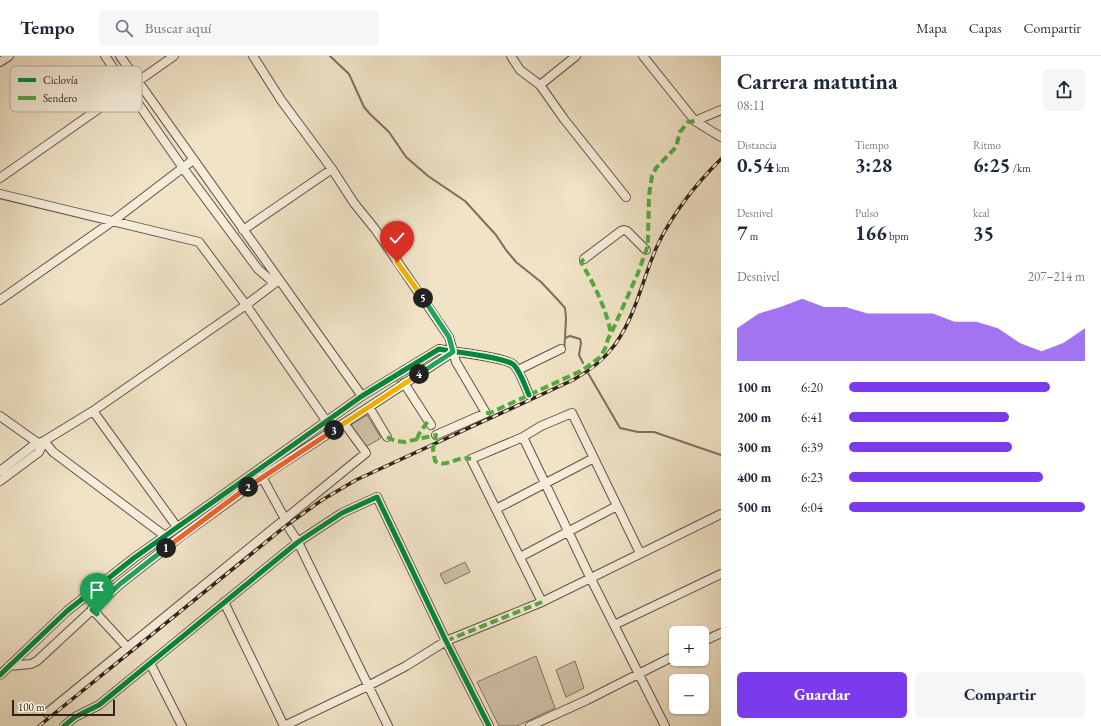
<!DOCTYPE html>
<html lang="es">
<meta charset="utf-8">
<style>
:root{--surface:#fff;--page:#f6f6f7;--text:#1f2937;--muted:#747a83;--line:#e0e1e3;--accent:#7c3aed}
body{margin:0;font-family:"EB Garamond",serif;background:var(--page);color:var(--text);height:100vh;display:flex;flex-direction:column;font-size:15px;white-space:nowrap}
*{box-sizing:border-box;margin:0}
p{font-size:13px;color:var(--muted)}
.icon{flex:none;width:22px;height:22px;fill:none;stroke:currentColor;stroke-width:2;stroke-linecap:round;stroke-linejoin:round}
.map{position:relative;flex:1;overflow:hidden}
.panel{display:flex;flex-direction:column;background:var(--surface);width:380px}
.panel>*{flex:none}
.buttons{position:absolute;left:669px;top:570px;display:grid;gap:8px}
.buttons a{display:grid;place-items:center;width:40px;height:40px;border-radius:6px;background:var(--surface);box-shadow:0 1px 3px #0004;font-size:20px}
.scale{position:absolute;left:12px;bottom:10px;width:103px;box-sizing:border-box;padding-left:4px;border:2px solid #332219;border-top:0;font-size:11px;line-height:14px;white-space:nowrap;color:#332219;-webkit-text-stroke:3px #f5edda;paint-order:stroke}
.pin{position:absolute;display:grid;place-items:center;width:34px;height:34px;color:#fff;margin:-41px -17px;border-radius:50% 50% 50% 0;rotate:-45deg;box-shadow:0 0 4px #0007}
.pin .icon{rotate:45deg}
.km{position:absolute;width:20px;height:20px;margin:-10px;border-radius:50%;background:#222;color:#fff;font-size:11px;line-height:20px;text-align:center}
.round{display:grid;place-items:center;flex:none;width:42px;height:42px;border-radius:6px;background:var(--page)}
.head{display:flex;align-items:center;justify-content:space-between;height:68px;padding:0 16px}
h1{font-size:22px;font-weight:700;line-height:30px}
.figures{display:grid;grid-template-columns:repeat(3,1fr);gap:6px;height:68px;padding:4px 16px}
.figures div{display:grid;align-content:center}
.figures b{font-size:20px;font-weight:700}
.figures small{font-size:11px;font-weight:400}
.figures p{font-size:11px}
.chart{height:112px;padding:8px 16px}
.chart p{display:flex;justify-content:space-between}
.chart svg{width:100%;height:72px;margin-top:4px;fill:var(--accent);opacity:.7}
.primary-button{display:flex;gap:8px;margin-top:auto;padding:8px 16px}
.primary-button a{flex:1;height:46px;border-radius:6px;background:var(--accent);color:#fff;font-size:16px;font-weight:700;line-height:46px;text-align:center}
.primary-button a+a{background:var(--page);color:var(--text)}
ul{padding:0 16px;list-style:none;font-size:13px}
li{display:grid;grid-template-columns:64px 48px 1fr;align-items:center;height:30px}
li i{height:10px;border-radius:5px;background:var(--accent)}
header{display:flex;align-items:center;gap:24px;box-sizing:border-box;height:56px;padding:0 20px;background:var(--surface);border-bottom:1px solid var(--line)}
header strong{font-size:19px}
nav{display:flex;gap:22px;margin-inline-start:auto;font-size:14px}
.search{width:280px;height:36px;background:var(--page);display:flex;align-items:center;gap:10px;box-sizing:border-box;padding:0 14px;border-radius:6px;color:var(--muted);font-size:15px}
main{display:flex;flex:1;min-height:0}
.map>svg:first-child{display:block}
</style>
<header>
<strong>Tempo</strong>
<div class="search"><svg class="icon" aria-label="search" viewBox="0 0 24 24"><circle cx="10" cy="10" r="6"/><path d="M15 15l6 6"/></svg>Buscar aquí</div>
<nav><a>Mapa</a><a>Capas</a><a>Compartir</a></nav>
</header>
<main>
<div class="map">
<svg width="721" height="670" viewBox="0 0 721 670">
<rect width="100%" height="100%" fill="#f0e3c6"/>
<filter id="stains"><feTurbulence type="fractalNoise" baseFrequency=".005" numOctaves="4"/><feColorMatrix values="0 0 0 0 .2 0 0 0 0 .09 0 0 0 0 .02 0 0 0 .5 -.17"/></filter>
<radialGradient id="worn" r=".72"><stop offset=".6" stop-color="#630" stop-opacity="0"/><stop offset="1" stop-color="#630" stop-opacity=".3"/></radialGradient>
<path fill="#d0c2a9" stroke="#827261" d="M422 308 425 309V311L397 327V323Z
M367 359 381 382 364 392 351 369Z
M465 506 470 516 445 528 440 518Z
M536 600 555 652 517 670H499L477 626Z
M575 605 584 632 566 641 556 614Z"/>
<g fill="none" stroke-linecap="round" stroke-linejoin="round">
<path stroke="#7e6e5d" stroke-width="2" d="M330 0 349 18 364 51 370 58 389 76 406 101 428 120 465 145 496 179 506 194 516 206 541 226 558 244 565 252 566 262 565 282 570 280 580 283 581 287 579 299 583 307
M564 296 565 282
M588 317 620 372 638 376H654L721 399"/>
<g stroke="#625244" stroke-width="10">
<path id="minor" d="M105 0 183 112 258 213 274 227
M120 0 362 340
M253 0 281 44 332 113 354 147 375 173 449 281 456 306 486 357 436 379
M511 0 520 14 540 29 564 63 626 141
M643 0 695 65 721 81
M0 6 9 0
M540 29 576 0
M695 65 721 54
M0 122 174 0
M0 138 199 186 246 249 327 366
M243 174 332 113
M584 203 621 175 624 174 627 175 646 194
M0 244 113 165 193 104
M518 314 561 293
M404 327 431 369
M369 351 387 381
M93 355 177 471
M0 360 38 387
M523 381 590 521 665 670
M0 415 34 389 44 385 93 355 246 249 279 224
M262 421 285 463 287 469 298 486 388 670
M0 425 39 396 44 385 53 396 165 480
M496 453 594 402
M520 501 617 450
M224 546 284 670
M542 546 471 403 523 381 541 370 572 357 640 497
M92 553 127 591
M614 569 721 518
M702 586 721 577
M150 607 182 670
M9 610 31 608 37 605 120 528 180 481 271 415 453 296
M0 619 67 555 134 502 362 340 439 293C453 296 506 301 514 309 521 317 525 330 529 339
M47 657 366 397 344 367
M64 670 75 661 99 649 298 486 342 457 377 441 446 585 489 670
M284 670 368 630 406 610 446 585 542 546 721 458
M530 670 587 644 676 599"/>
</g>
<use href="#minor" stroke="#f5edda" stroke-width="8"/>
<g stroke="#332219" stroke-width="3.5">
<path id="rail" d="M39 670 287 469 322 444 356 424 573 324C587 316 599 308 609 296 636 265 642 221 659 186 675 154 697 127 721 103"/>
</g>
<use href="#rail" stroke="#f5edda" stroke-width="2" stroke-dasharray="6" stroke-linecap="butt"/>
<path stroke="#54aa42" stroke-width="4" stroke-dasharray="8 4" stroke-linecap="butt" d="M584 203 581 206C595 230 605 250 611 277
M486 357H490L583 314 600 301 605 293 608 283 615 269 638 217 647 192 648 183 649 139 652 120 656 112 676 91 680 76 688 66 695 65
M387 381 395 385 405 386 436 379 433 393 435 405C447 413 456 399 471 403
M417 383 419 378 428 365
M446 585 542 546"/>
<g stroke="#f5edda" stroke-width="8">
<path id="cycleway" d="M0 619 67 555 134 502 362 340 439 293C453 296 506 301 514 309 521 317 525 330 529 339
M64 670 75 661 99 649 298 486 342 457 377 441 446 585 489 670"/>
</g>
<use href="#cycleway" stroke="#00873e" stroke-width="5"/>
</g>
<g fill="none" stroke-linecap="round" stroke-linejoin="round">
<g stroke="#fff" stroke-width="8">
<path id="split-1" d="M97 558 92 554 120 528 166 492"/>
</g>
<g stroke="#fff" stroke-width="8">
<path id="split-2" d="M166 492 248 431"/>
</g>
<g stroke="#fff" stroke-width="8">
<path id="split-3" d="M248 431 334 374"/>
</g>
<g stroke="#fff" stroke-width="8">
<path id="split-4" d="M334 374 419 318"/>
</g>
<g stroke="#fff" stroke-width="8">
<path id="split-5" d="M419 318 453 296 449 281 423 242"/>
</g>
<g stroke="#fff" stroke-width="8">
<path id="split-6" d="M397 206 423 242"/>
</g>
<use href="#split-1" stroke="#22a559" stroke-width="5"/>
<use href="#split-2" stroke="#f0652b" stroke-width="5"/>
<use href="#split-3" stroke="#f0652b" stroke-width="5"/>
<use href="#split-4" stroke="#f5b400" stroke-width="5"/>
<use href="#split-5" stroke="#22a559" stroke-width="5"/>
<use href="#split-6" stroke="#f5b400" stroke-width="5"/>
</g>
<rect x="10" y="10" width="132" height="46" rx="6" fill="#f5edda" stroke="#bbb0a0" stroke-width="1"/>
<rect x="18" y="22" width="18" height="4" fill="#00873e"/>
<rect x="18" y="40" width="18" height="4" fill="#54aa42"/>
<g font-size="11" fill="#332219">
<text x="43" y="28">Ciclovía</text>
<text x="43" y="46">Sendero</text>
</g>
<rect width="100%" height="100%" filter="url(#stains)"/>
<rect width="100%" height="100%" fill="url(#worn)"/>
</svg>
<div class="buttons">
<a>+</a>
<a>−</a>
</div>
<div class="scale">100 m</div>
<div class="pin" style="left:97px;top:558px;background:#1e9e55"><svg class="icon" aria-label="arrive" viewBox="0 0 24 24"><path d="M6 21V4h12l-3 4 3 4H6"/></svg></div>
<div class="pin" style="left:397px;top:206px;background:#d93025"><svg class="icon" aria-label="check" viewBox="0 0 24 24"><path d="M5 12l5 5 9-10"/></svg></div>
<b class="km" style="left:166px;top:492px">1</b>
<b class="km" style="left:248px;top:431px">2</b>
<b class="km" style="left:334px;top:374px">3</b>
<b class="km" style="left:419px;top:318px">4</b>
<b class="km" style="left:423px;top:242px">5</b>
</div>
<section class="panel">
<div class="head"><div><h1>Carrera matutina</h1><p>08:11</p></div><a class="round"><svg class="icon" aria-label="share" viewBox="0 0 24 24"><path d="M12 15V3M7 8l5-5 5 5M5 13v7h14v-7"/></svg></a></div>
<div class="figures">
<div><p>Distancia</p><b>0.54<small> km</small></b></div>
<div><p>Tiempo</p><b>3:28</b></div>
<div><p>Ritmo</p><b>6:25<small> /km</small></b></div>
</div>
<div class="figures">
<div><p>Desnivel</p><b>7<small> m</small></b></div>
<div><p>Pulso</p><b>166<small> bpm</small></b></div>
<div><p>kcal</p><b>35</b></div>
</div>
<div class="chart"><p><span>Desnivel</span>207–214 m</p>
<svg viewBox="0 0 160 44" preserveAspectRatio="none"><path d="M0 44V24L10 15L20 11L30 6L40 11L50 11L60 15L70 15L80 15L90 15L100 20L110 20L120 24L130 33L140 38L150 33L160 24V44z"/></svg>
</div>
<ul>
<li><b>100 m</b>6:20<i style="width:85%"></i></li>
<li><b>200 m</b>6:41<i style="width:68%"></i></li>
<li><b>300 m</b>6:39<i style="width:69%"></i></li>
<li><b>400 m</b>6:23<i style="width:82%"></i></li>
<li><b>500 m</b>6:04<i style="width:100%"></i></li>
</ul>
<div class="primary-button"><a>Guardar</a><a>Compartir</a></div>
</section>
</main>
